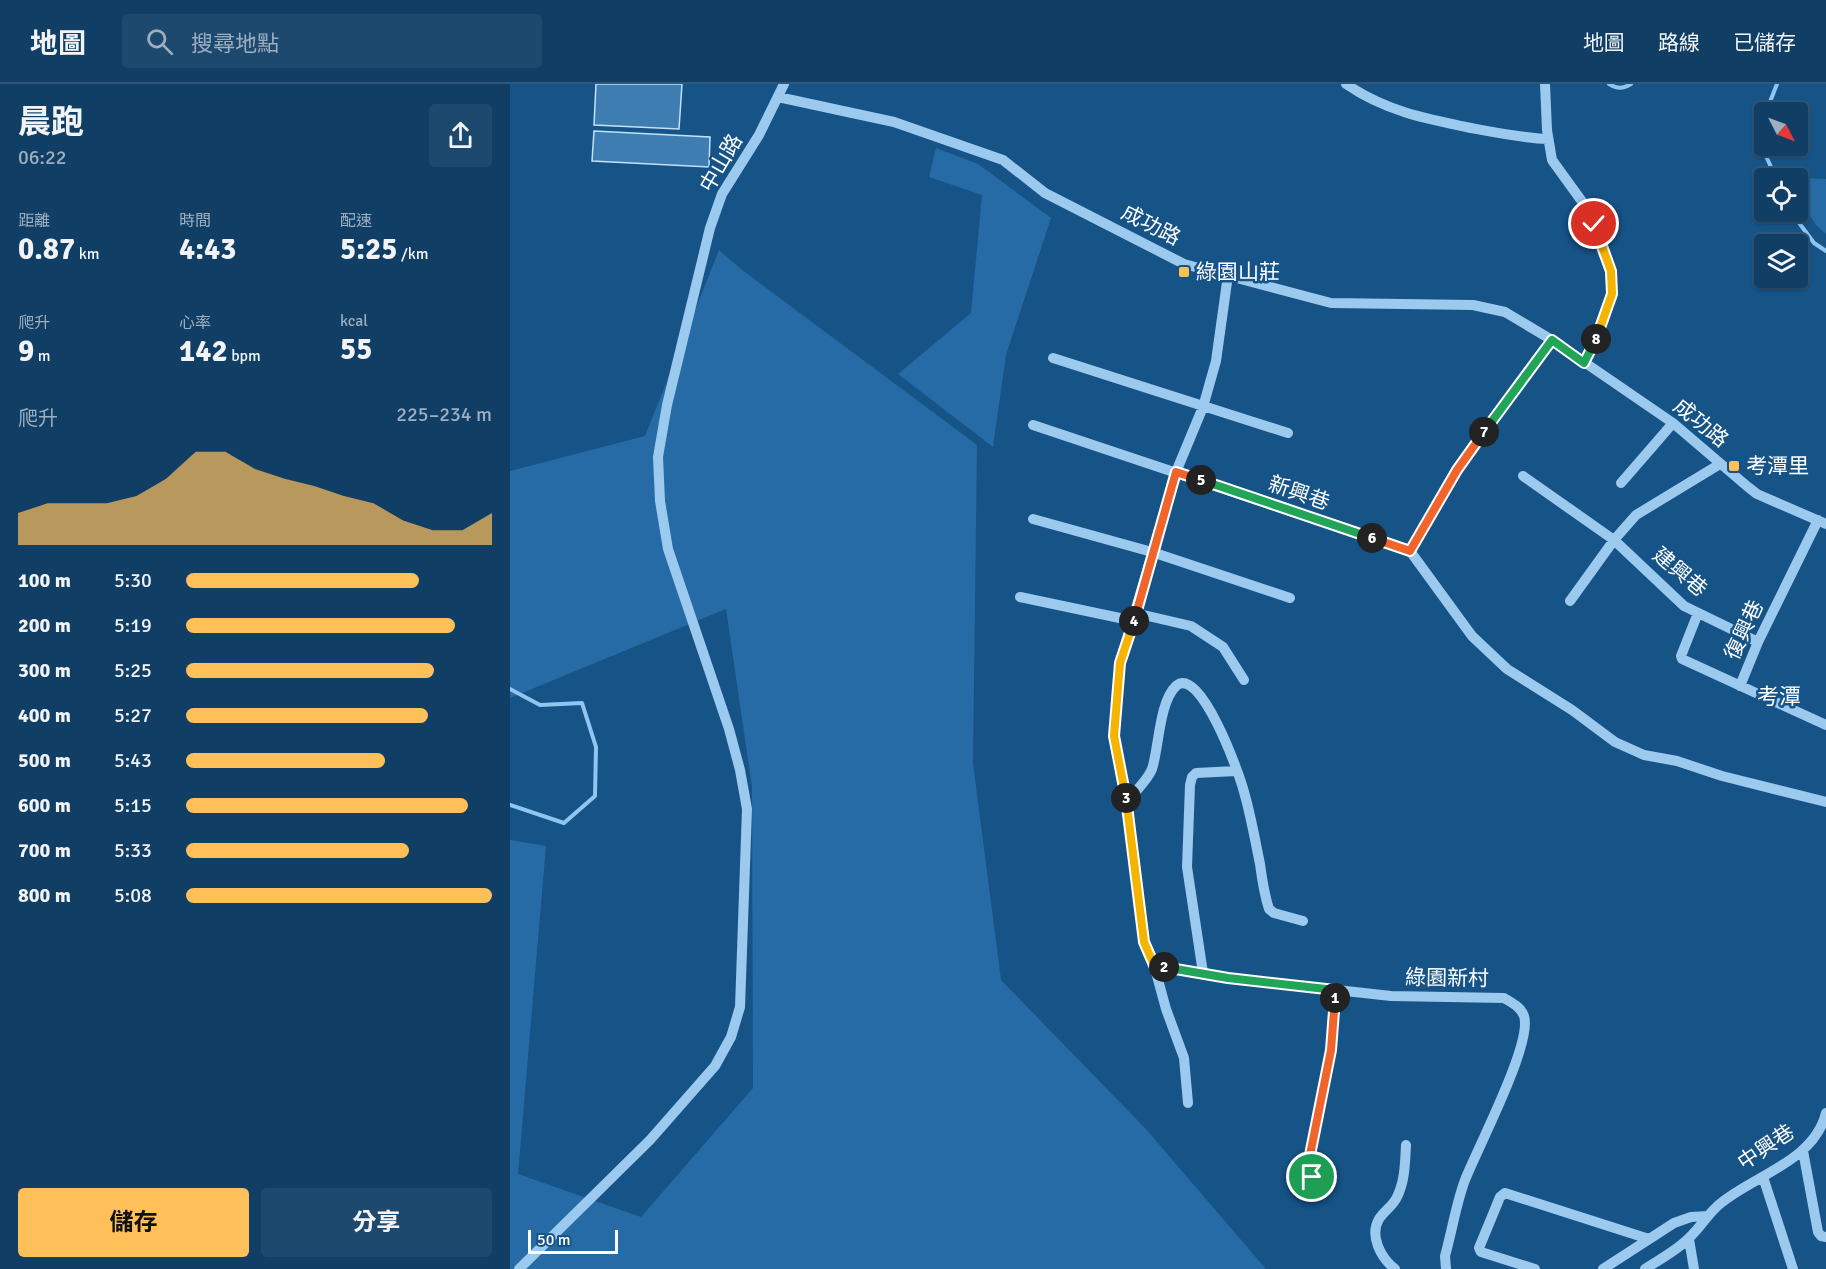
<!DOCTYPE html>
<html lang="zh-TW">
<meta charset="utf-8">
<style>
:root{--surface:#103e65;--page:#1e496e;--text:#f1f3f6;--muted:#9caebf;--line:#305779;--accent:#ffbf59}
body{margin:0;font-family:Signika,"Noto Sans TC",sans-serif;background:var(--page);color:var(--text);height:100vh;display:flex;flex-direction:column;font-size:22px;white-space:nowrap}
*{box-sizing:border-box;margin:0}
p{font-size:20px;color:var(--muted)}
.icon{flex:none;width:33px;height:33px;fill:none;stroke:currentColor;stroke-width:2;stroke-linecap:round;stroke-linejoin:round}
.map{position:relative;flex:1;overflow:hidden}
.side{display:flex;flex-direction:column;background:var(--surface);width:510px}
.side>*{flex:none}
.needle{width:39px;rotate:132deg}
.fabs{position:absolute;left:1244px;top:18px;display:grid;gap:12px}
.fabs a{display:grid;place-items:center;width:54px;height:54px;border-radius:6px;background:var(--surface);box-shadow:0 2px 4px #0004,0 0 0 2px var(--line);font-size:30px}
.scale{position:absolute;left:18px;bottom:15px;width:90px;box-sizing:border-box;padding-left:6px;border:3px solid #fff;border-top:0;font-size:16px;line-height:21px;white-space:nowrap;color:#fff;-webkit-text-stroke:4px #165387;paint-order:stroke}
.pin{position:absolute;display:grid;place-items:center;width:51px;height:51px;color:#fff;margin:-26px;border:3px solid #fff;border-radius:50%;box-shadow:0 2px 6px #0007}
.km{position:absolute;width:30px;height:30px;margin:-15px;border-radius:50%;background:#222;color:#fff;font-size:16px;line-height:30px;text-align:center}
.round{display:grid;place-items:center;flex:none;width:63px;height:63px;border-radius:6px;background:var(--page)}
.overview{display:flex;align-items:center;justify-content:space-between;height:102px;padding:0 18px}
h1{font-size:33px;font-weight:700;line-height:45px}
.metrics{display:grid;grid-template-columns:repeat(3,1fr);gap:9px;height:102px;padding:6px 18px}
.metrics div{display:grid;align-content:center}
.metrics b{font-size:30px;font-weight:700}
.metrics small{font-size:16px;font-weight:400}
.metrics p{font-size:16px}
.chart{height:168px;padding:12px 18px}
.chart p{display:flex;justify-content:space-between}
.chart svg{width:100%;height:108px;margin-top:6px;fill:var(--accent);opacity:.7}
.action{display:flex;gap:12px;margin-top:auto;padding:12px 18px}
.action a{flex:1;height:69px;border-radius:6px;background:var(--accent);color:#111;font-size:24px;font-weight:700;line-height:69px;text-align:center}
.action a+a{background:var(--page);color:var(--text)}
ul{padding:0 18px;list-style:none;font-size:20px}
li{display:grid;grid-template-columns:96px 72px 1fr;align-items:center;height:45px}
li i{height:15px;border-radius:8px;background:var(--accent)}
header{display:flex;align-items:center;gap:36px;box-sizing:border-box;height:84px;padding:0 30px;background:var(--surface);border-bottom:2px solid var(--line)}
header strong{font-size:28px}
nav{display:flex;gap:33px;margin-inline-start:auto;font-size:21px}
.search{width:420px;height:54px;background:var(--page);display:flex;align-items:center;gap:15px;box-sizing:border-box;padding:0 21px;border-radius:6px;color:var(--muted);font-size:22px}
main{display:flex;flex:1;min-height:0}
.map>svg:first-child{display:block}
</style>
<header>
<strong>地圖</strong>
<div class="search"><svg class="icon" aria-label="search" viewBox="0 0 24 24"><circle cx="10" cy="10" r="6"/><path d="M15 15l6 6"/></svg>搜尋地點</div>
<nav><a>地圖</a><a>路線</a><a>已儲存</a></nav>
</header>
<main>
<section class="side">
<div class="overview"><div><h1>晨跑</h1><p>06:22</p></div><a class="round"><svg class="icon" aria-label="share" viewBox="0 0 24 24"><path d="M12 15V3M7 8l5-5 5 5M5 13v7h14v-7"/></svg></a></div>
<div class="metrics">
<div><p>距離</p><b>0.87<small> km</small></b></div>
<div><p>時間</p><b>4:43</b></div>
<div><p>配速</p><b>5:25<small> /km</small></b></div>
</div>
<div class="metrics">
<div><p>爬升</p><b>9<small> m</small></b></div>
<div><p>心率</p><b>142<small> bpm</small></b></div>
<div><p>kcal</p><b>55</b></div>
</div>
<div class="chart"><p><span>爬升</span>225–234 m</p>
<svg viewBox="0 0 160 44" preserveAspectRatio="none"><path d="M0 44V31L10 27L20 27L30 27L40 24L50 17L60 6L70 6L80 13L90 17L100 20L110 24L120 27L130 34L140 38L150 38L160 31V44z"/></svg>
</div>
<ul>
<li><b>100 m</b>5:30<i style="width:76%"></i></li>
<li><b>200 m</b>5:19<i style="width:88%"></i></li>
<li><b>300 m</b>5:25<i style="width:81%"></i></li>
<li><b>400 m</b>5:27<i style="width:79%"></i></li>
<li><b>500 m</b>5:43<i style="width:65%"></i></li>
<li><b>600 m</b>5:15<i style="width:92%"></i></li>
<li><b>700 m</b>5:33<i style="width:73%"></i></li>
<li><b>800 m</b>5:08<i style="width:100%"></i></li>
</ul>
<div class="action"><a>儲存</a><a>分享</a></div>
</section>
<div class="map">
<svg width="1316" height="1185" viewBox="0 0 1316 1185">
<rect width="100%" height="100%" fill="#165387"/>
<path fill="#266ba5" d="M426 64 468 80 541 134 496 271 483 363 388 290 461 229 472 111 419 93Z
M1273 93 1316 95V150L1307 142 1287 113V94Z
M209 166 231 185 467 361 463 679 491 896 635 1044 756 1185H0V756L36 762 8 1090 131 1133 243 1004 242 703 216 525 0 614V387L135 352Z"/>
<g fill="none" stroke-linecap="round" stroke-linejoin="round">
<path stroke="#8fc6f1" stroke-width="4" d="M1099 0C1107 5 1113 5 1121 0
M1256 28 1267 0
M1254 36 1251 46 1254 60
M1254 62 1256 72 1266 94
M1281 128 1304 159 1316 167
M0 605 30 621 72 619 86 663 85 712 54 739 0 721"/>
</g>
<path fill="#3e7db1" stroke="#c2e1fa" stroke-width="1.5" d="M86 0H172L169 45 84 41Z
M84 47 200 53 199 83 82 77Z"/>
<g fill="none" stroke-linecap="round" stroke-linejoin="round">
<path stroke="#9cc9ee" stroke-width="10" d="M836 0C875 27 916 35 961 44 987 49 1012 54 1038 55
M1035 0 1037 46 1042 76 1076 123 1100 187 1102 210 1090 245 1074 279
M268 13 384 38 493 76 535 109 674 180 821 219 963 221 995 228 1042 256 1163 339 1238 403 1247 410 1316 440
M543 274 778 349
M523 341 900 467
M1013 392 1104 456 1174 522 1248 558
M1111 399 1163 339
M523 435 642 468 780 514
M900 467 962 552 997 585 1062 626 1105 658 1134 671 1167 677 1212 692 1316 718
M900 467 947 385 1042 256
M510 513 624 537
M1060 517 1104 456 1126 431 1210 380
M625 529 681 542 713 563 734 596
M1188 529 1171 572 1172 575 1316 641
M1230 602 1248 558 1308 436
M616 718C625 708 637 697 642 685 649 664 649 618 666 602 690 580 730 691 734 708 741 732 745 756 750 780 752 795 754 810 759 825L764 829 793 837
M644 881 718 894 881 912 994 914C1002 919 1011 923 1014 932 1023 959 967 1065 955 1096 946 1120 942 1147 935 1172L936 1185
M693 889 677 783 680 701 682 693 686 689 726 687
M678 1019 674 974 656 925 644 881 634 858 616 718 604 652 610 579 666 388 693 323 706 277 718 191
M1293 1067 1308 1148 1311 1152 1316 1153
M802 1093 800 1071 821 966 825 906
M1253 1093 1283 1185
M1179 1155 1184 1185
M9 1185 140 1056 205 982 221 953 230 923 237 725 230 686 219 645 158 465 150 417 148 373 157 321 200 144 212 110 249 51 274 0
M885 1185C871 1174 859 1152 869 1135 874 1127 883 1122 887 1113 895 1097 895 1079 896 1061
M1025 1185 971 1168 969 1164 990 1113 995 1109 1139 1155
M1093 1185 1164 1139 1181 1133 1198 1132
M1135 1185C1150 1175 1168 1166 1180 1153 1191 1143 1199 1128 1211 1119 1245 1091 1304 1077 1316 1029"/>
</g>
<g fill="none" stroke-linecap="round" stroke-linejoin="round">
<g stroke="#fff" stroke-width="12">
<path id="split-1" d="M802 1093 800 1071 821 966 825 914"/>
</g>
<g stroke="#fff" stroke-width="12">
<path id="split-2" d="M654 883 718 894 825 906V914"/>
</g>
<g stroke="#fff" stroke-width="12">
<path id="split-3" d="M616 714 634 858 644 881 654 883"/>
</g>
<g stroke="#fff" stroke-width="12">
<path id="split-4" d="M616 714 604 652 610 579 624 537"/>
</g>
<g stroke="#fff" stroke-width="12">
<path id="split-5" d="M624 537 666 388 691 396"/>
</g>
<g stroke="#fff" stroke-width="12">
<path id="split-6" d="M691 396 862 454"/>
</g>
<g stroke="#fff" stroke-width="12">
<path id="split-7" d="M862 454 900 467 947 386 974 348"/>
</g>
<g stroke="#fff" stroke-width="12">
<path id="split-8" d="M974 348 1042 256 1074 279 1086 255"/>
</g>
<g stroke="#fff" stroke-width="12">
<path id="split-9" d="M1084 140 1101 187 1102 210 1086 255"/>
</g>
<use href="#split-1" stroke="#f0652b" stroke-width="8"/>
<use href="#split-2" stroke="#22a559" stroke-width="8"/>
<use href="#split-3" stroke="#f5b400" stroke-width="8"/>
<use href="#split-4" stroke="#f5b400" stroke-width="8"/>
<use href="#split-5" stroke="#f0652b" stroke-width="8"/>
<use href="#split-6" stroke="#22a559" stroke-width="8"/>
<use href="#split-7" stroke="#f0652b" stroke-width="8"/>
<use href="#split-8" stroke="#22a559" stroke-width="8"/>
<use href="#split-9" stroke="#f5b400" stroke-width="8"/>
</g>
<g fill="#ffbf59" stroke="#165387" stroke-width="2">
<rect x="668" y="182" width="12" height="12" rx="3"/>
<rect x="1218" y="376" width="12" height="12" rx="3"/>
</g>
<g text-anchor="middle" stroke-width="5" stroke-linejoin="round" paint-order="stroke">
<g font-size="21" fill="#fff" stroke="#165387">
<text transform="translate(211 79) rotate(-60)" y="7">中山路</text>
<text transform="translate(641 141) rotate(27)" y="7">成功路</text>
<text transform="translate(1191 339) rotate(39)" y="7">成功路</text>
<text transform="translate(789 409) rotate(19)" y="7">新興巷</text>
<text transform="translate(1170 488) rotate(40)" y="7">建興巷</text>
<text transform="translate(1234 546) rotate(-65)" y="7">復興巷</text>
<text transform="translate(937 894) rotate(1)" y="7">綠園新村</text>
<text transform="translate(1256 1063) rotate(-34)" y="7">中興巷</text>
</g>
<g font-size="21" fill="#fff" stroke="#165387" text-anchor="start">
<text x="686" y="195">綠園山莊</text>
<text x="1236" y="389">考潭里</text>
</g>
<g font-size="22" fill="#fff" stroke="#165387">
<text x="1269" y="620">考潭</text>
</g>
</g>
</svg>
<div class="fabs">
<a><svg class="needle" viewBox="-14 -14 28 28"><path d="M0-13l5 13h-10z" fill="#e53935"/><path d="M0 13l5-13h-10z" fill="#9caebf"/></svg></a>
<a><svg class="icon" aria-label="locate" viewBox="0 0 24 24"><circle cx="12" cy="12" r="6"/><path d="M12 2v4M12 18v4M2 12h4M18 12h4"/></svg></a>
<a><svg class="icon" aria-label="layers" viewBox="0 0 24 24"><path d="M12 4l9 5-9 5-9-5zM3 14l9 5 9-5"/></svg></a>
</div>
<div class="scale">50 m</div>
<div class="pin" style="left:802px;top:1093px;background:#1e9e55"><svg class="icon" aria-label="arrive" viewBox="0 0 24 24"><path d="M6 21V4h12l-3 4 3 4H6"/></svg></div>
<div class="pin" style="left:1084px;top:140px;background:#d93025"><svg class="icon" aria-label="check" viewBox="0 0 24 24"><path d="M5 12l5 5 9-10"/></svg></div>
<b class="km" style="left:825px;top:914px">1</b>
<b class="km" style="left:654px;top:883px">2</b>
<b class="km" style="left:616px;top:714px">3</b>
<b class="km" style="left:624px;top:537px">4</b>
<b class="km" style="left:691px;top:396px">5</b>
<b class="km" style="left:862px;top:454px">6</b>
<b class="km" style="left:974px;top:348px">7</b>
<b class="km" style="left:1086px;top:255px">8</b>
</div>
</main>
